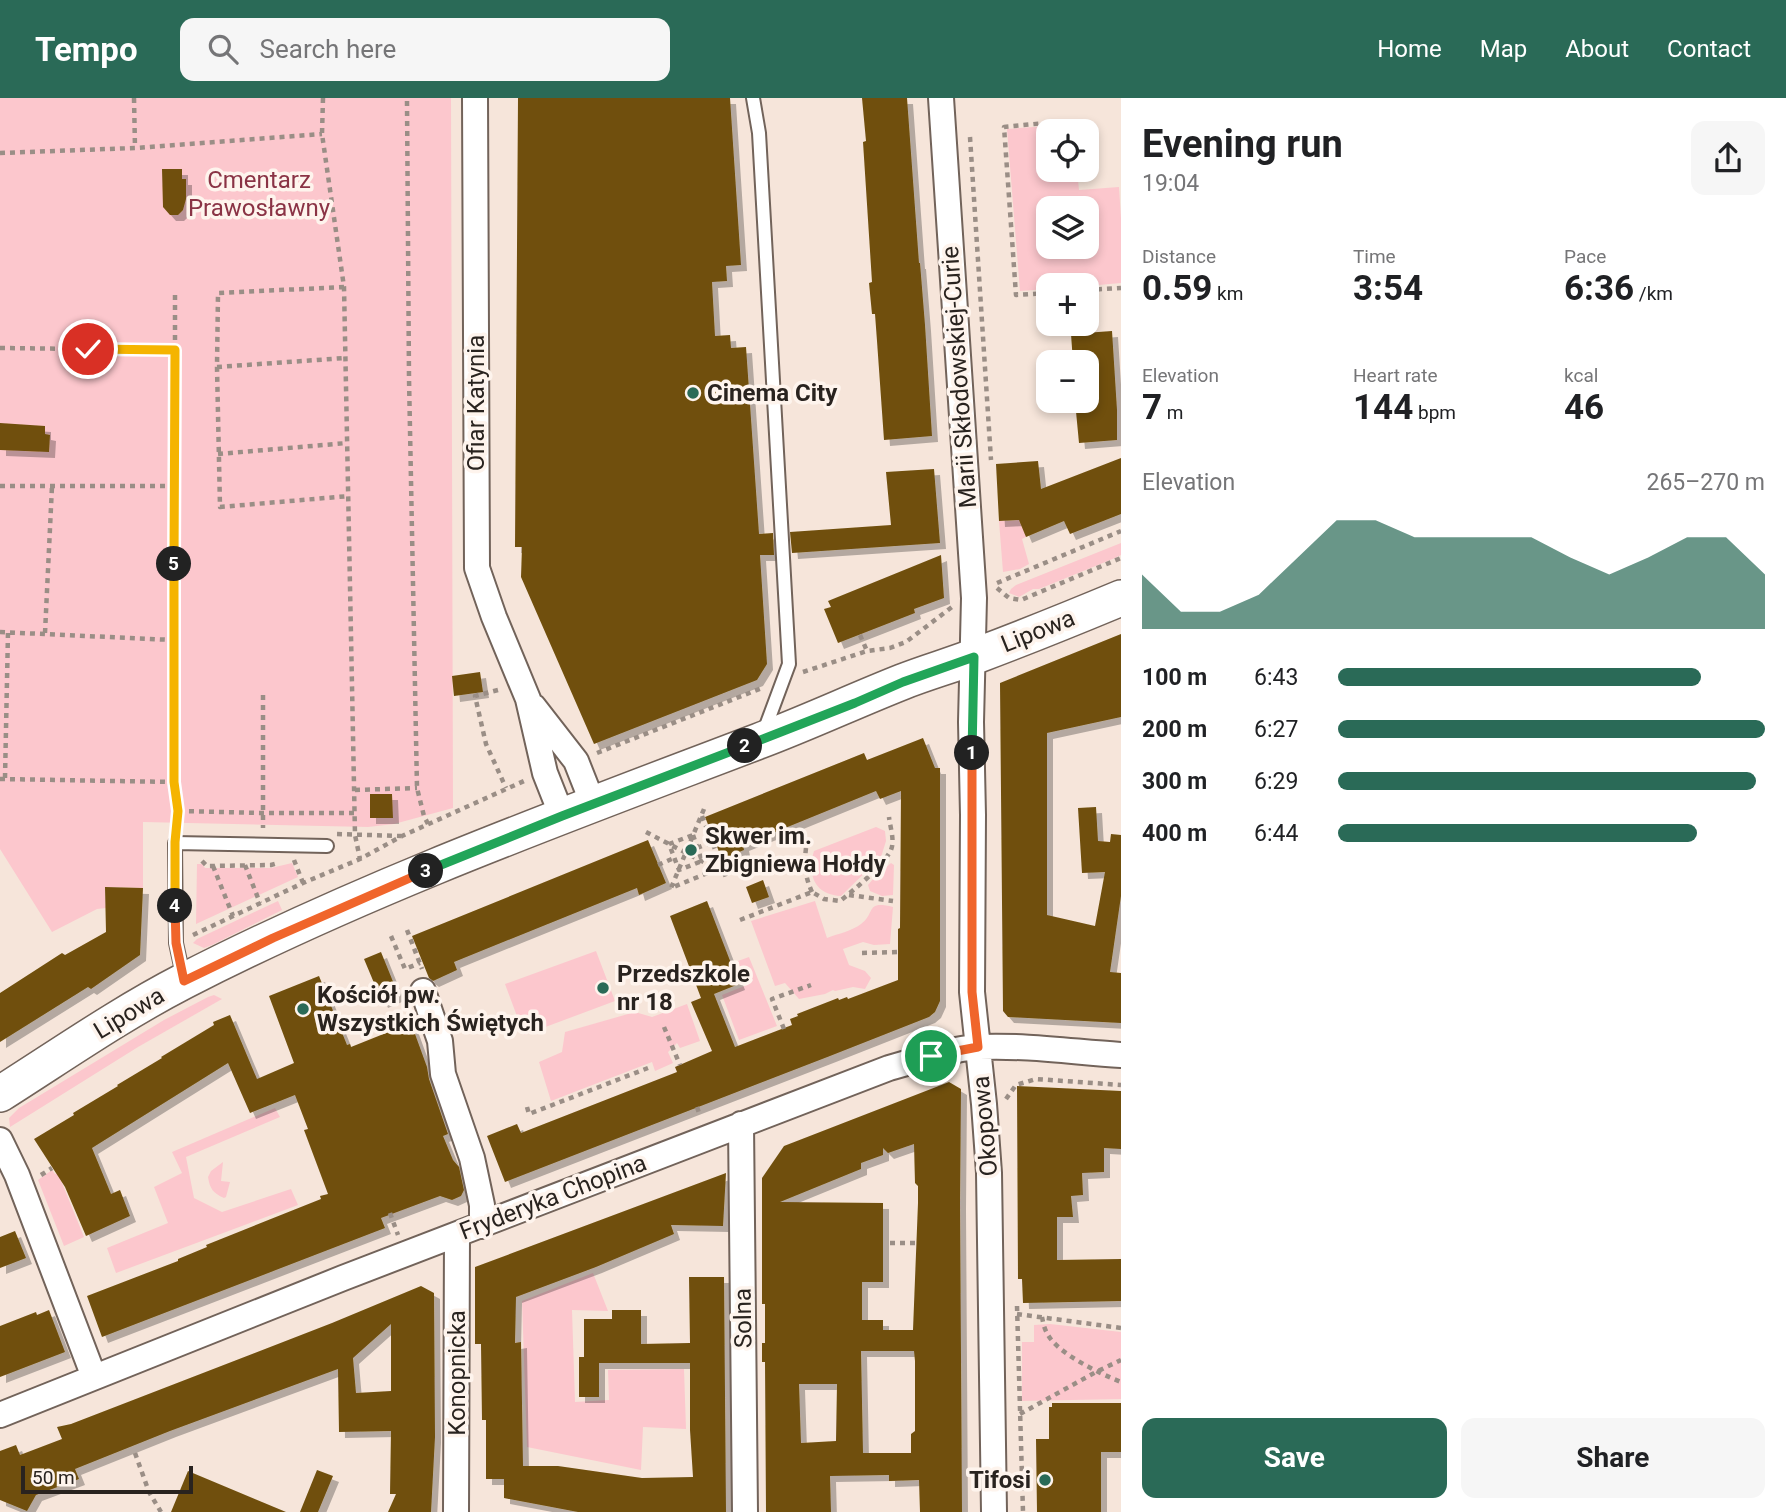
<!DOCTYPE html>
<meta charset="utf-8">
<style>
:root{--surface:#fff;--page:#f6f6f6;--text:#202124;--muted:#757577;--accent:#2a6a57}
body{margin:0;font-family:Roboto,sans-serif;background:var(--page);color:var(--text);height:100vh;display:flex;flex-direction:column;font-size:26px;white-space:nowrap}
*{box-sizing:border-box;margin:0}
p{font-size:23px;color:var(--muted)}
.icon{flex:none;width:38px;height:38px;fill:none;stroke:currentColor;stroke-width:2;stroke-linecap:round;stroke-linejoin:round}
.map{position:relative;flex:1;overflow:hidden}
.panel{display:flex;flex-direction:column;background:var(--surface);width:665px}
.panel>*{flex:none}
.buttons{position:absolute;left:1036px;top:21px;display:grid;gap:14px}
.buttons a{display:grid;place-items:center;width:63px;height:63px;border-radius:14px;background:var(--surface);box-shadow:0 4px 10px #0003;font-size:35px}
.scale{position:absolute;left:21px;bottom:18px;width:172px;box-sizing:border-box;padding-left:7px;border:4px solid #29231f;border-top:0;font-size:19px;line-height:24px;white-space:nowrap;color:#29231f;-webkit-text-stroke:5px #fef4ed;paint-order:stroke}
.pin{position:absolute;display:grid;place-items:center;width:60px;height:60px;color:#fff;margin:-30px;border:4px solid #fff;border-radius:50%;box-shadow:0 2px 7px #0007}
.km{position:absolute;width:35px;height:35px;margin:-18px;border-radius:50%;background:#222;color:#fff;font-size:19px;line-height:35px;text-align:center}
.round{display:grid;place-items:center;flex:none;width:74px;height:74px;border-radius:14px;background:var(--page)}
.head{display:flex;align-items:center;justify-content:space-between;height:119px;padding:0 21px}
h1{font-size:38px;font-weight:700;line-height:52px}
.metrics{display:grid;grid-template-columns:repeat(3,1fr);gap:10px;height:119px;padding:7px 21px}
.metrics div{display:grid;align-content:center}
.metrics b{font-size:35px;font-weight:700}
.metrics small{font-size:19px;font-weight:400}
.metrics p{font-size:19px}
.chart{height:196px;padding:14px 21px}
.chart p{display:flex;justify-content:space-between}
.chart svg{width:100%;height:126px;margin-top:7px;fill:var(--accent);opacity:.7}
.action{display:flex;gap:14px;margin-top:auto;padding:14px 21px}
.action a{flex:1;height:80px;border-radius:14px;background:var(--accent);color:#fff;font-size:28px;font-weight:700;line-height:80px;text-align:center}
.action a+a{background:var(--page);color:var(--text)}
ul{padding:0 21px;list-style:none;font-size:23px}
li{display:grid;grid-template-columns:112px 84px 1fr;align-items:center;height:52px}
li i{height:18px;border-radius:9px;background:var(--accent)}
header{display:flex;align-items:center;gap:42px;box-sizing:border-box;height:98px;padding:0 35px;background:var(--accent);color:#fff}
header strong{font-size:33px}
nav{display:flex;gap:38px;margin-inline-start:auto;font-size:24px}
.search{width:490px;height:63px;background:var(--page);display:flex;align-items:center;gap:18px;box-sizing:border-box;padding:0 24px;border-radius:14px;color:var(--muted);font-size:26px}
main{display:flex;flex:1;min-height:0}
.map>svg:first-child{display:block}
</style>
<header>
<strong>Tempo</strong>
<div class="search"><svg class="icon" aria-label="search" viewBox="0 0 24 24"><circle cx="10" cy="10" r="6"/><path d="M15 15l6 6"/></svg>Search here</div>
<nav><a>Home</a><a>Map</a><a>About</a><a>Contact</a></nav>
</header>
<main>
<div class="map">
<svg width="1121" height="1414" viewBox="0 0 1121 1414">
<defs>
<filter id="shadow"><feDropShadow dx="6" dy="6" stdDeviation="0" flood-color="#0004"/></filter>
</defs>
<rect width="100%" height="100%" fill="#f6e5da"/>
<path fill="#fcc7cd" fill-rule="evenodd" d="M0 0H451L453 710 394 726 368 729 143 724V790L105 789 106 810 97 811 52 834 0 751Z
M1061 27 1062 33H1048V72H1077L1079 92 1119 89 1121 120V185L1087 188 1048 187V191L1020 193 1007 31ZM1048 110H1087V149H1048Z
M1021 422 1026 439 1022 441 1029 466 1020 471 1003 474 999 423Z
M1121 445V457L1115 460 1039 491H1033L1019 499 1009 495 1011 491 1016 487Z
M876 729 885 733 886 743 881 759 841 798C814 797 807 776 814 753Z
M292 765 298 779 196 826 197 766H202L205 770H271Z
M891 765 894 767 893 797 882 798 870 793 868 787 873 781Z
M278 803 282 812 212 847 204 850 193 845 197 841Z
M815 803 827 840C837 836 852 833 861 826 876 815 865 802 893 809L890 846 874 847 863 844 843 851 849 867 865 873 871 880 865 891 853 889 835 893 833 892 825 896 799 901 785 885 775 888 751 823Z
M596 853 615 903 524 937 505 886Z
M749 859 777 928 739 942 722 897 747 887 738 863Z
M214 897 222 901 138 949 10 1029 9 1020 19 1010 164 922 208 899Z
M687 906 700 943 680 950 677 945 668 954 673 965 655 973 652 964 551 1003 539 964 562 954 565 934 635 914 652 919Z
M275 1010 280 1019 186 1059 194 1100 222 1114 291 1091 298 1107 116 1175 107 1150 168 1125 154 1089 182 1075 172 1054Z
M223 1064 221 1083 230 1084 226 1099 224 1100C213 1095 210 1091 208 1079L211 1073Z
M52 1072 55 1076 58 1075 84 1139 64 1148 38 1082Z
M593 1175 608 1213 572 1212 575 1304 609 1302 608 1272 684 1271 686 1331 643 1329 641 1372 527 1349 522 1203Z
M1050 1226 1121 1234V1301L1022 1303V1244H1034V1227Z"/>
<path fill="#6f4f0c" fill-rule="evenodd" filter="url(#shadow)" d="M518 0H730L741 167 726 168 727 183 712 184 715 238 730 237 731 250 746 249 759 436 773 435 774 457H760L767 566 757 582 594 646 521 479 522 449H515Z
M862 0H907L919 165H920L925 227 932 338 884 342 877 243 875 216H872L869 185 872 184 863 44 866 43Z
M162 71H182V81H186V101L183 112 178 117H170L163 109Z
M1112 233 1117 312V342L1079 345 1075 303H1087V264H1073L1071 236Z
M0 325 45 328V336L50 337 49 354 0 352Z
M1121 360V416L1070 436 1064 423 1026 439 1019 422 999 423 996 366 1038 363 1041 391Z
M934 371 940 445 792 455 790 434 891 427 886 374Z
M941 457 944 500 914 511 915 515 838 545 824 511 831 509 828 503Z
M1121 536V619L1047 635V817L1095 828 1105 774 1082 775 1078 710 1096 709 1098 743 1110 744 1111 736 1121 737V798L1110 874 1121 875V925L1008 919 1003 913 1000 585Z
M480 574 483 594 454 598 452 578Z
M923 640 935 670H940V903L935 914 929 919 830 958 505 1084 487 1038 517 1026 521 1035 677 974 675 969 712 953 691 904 701 900 670 818 707 803 739 886 714 896 735 949 792 927 790 921 798 918 797 916 838 900 839 902 847 899 848 901 898 882V831L900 830 901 693 880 701 876 693 743 747 744 752 722 761 705 719 864 655 867 662Z
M370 696H392L393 720H370Z
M648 742 666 785 639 797 637 790 454 864 457 872 433 883 429 880 412 838Z
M763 782 769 799 752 805 746 789Z
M105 789 143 790 140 857 91 891 88 889 0 944V895L62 855 65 857 106 834Z
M381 854 396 891V898L382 904 364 861Z
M319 878 347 947 350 946 351 949 411 925 427 969 429 981 448 1036 443 1038 453 1062 459 1069 464 1092 461 1098 452 1102 440 1098 381 1120 385 1130 102 1239 87 1198 178 1163V1161L207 1149 206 1147 321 1101 320 1098 328 1096 304 1032 308 1031 295 997 250 1015 228 965 92 1050 111 1096 120 1092 130 1118 86 1138 65 1089 34 1041 74 1017 73 1015 118 988 117 987 162 960 161 959 214 927 213 924 230 917 257 981 294 965 269 898Z
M949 984 961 991 960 1105 962 1414H920L919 1382 889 1383V1377L830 1378 831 1414H766L765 1264H762V1245H765V1206H762V1080L784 1048ZM914 1046 915 1085 918 1088V1105L913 1232H883V1222H862V1184H883V1105L780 1104 861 1071V1065L883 1057V1050L888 1055ZM861 1253H914L915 1263V1333L911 1336V1355H863ZM799 1286H837L836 1343 801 1345Z
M1017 988 1121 993V1051L1104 1050V1074L1082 1075 1083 1097 1071 1098 1073 1119H1057V1162L1121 1161V1203L1023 1205 1022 1181H1018Z
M726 1075 723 1128 671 1127 674 1136 596 1169 516 1199 515 1245 521 1244 523 1368H558L642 1380 693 1379 690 1332V1265H599V1299H579V1259H584V1221H612V1212H641V1246L690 1245 689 1179H724L726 1414H578L504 1400V1381H486V1322H482L481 1246H475V1169Z
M15 1133 26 1160 0 1170V1139Z
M421 1188 434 1195 435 1339 431 1414H388L396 1396H390L391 1333 339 1334 338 1271 170 1333 75 1371 79 1381 36 1397 27 1413 0 1402V1353L16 1347 20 1357 62 1341 57 1329 71 1326 332 1225ZM391 1226V1293L356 1295 353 1260Z
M49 1212 65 1254 0 1279V1228L36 1214 37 1217Z
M1052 1305H1121V1354H1101V1414H1037L1036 1341H1049V1309H1052Z
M317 1372 333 1378 318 1414H300Z
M188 1373 286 1414H171Z"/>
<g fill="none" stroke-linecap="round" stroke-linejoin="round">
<g stroke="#72635a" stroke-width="16">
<path id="lane" d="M753 0 759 35 789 566 763 636
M184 882 176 845 175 745 327 748"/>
</g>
<g stroke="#72635a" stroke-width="28">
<path id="street" d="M475 0 477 470 494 519 528 601 545 675 562 718
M941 0 974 500 971 624 973 717 972 894 984 1006 989 1075 994 1414
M534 609 576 663 593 706
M423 893 440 943 443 976 472 1060 482 1107V1128
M741 1026 745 1414
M0 1042 17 1077 94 1279
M0 1317 343 1180 889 970C918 962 949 951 979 949 1026 947 1074 954 1121 957
M456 1414 457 1137"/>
</g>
<g stroke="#72635a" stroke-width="38">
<path id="secondary" d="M0 996C60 958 120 916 184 883 369 788 565 717 759 643 807 625 854 603 902 584 927 574 953 567 978 557 1026 539 1073 520 1121 500"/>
</g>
<path stroke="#9a8e86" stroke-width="4.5" stroke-dasharray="5 5" stroke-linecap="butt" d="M134 0 135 50
M323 0 322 36 344 189 355 737 360 761
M407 3 409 280 417 690 424 718 428 726
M970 39 991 362
M0 55 135 50 322 36
M344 189 218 195 217 269 220 409 349 398
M1087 192 1121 190
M1048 195 1016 197 1004 29 1055 24
M175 197V388L173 542 174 684 179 713 177 731
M0 250 175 252
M217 269 345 260
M218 356 347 345
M0 388H175
M997 485 1121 433
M997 490 1009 500 1021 502 1121 460
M0 534 173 542
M45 535 52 388
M860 537 867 553
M803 574 867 553 890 550 906 544 952 509
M498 592 475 598 486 646 506 690
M263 597V730
M597 655 762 590
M5 680 8 534
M0 681 174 684
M355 692 417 690
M704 711 671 790 722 769
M179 713 264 715H356
M702 718 727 782
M646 734 717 771
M337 736 401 738
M693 737 702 763 679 772 669 746Z
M697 750 712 744
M806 750C804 767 805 779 812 794
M294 762 303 785
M202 763 207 768 271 767 278 765
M245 767 260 805
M658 767 674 760
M213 768 233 818
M849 797 893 803
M740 822 812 794 824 801 840 803C854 792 883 768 891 752 895 742 890 729 889 719
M407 832 422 871
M193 837 303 785 360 761 402 738 524 683
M391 838 405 871 420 865
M862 855 898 854
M664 929 680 967
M784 931 772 901 811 887
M1006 1001 1016 987 1036 981 1121 987
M527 1009 529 1016 648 970
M697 1009 700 1018
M41 1077 52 1070
M390 1115 398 1137
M890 1145H915
M1017 1208 1023 1414
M1017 1216 1121 1230
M1042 1219C1043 1224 1044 1230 1047 1235 1056 1255 1101 1276 1121 1284
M1020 1316 1096 1274 1121 1262
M135 1355 149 1394 161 1414"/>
<use href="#lane" stroke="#fff" stroke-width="12"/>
<use href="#street" stroke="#fff" stroke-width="24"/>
<use href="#secondary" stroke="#fff" stroke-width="35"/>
</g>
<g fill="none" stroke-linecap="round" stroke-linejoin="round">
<g stroke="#fff" stroke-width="14">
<path id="split-1" d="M931 958 978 949 972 894V655"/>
</g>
<g stroke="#fff" stroke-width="14">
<path id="split-2" d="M745 648 855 605 903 584 974 559 972 655"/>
</g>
<g stroke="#fff" stroke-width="14">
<path id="split-3" d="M426 773 562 718 745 648"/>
</g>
<g stroke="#fff" stroke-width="14">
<path id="split-4" d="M175 808 176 845 184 883 273 840 426 773"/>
</g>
<g stroke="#fff" stroke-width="14">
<path id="split-5" d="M174 466V684L178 713 175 744V808"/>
</g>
<g stroke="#fff" stroke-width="14">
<path id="split-6" d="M88 251 175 252 174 466"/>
</g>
<use href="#split-1" stroke="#f0652b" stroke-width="9"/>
<use href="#split-2" stroke="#22a559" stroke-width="9"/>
<use href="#split-3" stroke="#22a559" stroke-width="9"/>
<use href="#split-4" stroke="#f0652b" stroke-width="9"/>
<use href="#split-5" stroke="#f5b400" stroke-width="9"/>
<use href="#split-6" stroke="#f5b400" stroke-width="9"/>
</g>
<g fill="#2a6a57" stroke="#fef4ed" stroke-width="2.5">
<circle cx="693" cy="295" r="7"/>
<circle cx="691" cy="752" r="7"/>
<circle cx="603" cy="890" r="7"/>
<circle cx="303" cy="911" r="7"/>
<circle cx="1045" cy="1382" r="7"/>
</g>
<g text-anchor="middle" stroke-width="7" stroke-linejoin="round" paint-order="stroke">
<g font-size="24" fill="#8a3345" stroke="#fef4ed">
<text x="259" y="90">Cmentarz<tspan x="259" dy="28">Prawosławny</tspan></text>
</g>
<g font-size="24" fill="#29231f" stroke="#fef4ed">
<text transform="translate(959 279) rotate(-94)" y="8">Marii Skłodowskiej-Curie</text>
<text transform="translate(476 305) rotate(-90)" y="8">Ofiar Katynia</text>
<text transform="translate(1038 533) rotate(-22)" y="8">Lipowa</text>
<text transform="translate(129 915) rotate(-31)" y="8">Lipowa</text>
<text transform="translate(985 1028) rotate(-95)" y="8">Okopowa</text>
<text transform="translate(553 1099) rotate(-21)" y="8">Fryderyka Chopina</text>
<text transform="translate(743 1220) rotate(-91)" y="8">Solna</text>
<text transform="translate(457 1275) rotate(-90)" y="8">Konopnicka</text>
</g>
<g font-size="24" font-weight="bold" fill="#29231f" stroke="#fef4ed" text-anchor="start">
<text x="707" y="303">Cinema City</text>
<text x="705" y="746">Skwer im.<tspan x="705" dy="28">Zbigniewa Hołdy</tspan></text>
<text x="617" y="884">Przedszkole<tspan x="617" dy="28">nr 18</tspan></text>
<text x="317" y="905">Kościół pw.<tspan x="317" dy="28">Wszystkich Świętych</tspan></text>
<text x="1031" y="1390" text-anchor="end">Tifosi</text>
</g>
</g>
</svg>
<div class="buttons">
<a><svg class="icon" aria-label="locate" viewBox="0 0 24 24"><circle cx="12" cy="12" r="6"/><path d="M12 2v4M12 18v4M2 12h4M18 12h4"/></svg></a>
<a><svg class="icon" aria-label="layers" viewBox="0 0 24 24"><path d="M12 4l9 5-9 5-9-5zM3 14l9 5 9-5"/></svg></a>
<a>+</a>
<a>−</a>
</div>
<div class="scale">50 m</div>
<div class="pin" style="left:931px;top:958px;background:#1e9e55"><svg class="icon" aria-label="arrive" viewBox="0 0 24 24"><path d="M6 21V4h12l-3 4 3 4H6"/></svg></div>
<div class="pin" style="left:88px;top:251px;background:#d93025"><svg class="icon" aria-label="check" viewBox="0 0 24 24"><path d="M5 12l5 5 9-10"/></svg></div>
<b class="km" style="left:972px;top:655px">1</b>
<b class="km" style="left:745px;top:648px">2</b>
<b class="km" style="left:426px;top:773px">3</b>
<b class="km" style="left:175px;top:808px">4</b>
<b class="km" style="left:174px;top:466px">5</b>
</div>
<section class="panel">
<div class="head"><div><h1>Evening run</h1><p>19:04</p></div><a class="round"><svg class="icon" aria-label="share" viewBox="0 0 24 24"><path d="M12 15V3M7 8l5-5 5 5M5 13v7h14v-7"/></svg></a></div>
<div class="metrics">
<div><p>Distance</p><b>0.59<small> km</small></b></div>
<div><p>Time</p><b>3:54</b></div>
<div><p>Pace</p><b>6:36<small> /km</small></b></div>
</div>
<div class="metrics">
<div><p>Elevation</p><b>7<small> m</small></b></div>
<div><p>Heart rate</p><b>144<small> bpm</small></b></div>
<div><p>kcal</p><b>46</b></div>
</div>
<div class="chart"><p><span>Elevation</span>265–270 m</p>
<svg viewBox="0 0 160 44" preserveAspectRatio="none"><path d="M0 44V25L10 38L20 38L30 32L40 19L50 6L60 6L70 12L80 12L90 12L100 12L110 19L120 25L130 19L140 12L150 12L160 25V44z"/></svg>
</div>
<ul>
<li><b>100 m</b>6:43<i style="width:85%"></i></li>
<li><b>200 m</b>6:27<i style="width:100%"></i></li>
<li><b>300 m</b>6:29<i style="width:98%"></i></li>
<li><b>400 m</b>6:44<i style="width:84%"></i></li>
</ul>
<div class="action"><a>Save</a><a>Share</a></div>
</section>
</main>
